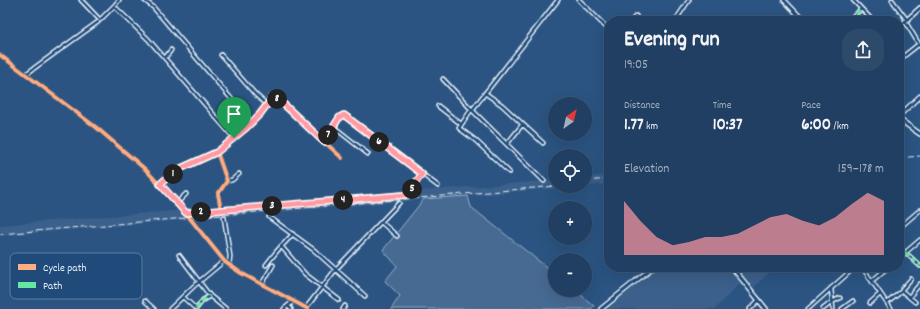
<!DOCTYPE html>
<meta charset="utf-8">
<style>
:root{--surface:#203f62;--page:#2d4a6b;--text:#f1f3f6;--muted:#a2afbe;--line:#3d5877;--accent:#ff9aa2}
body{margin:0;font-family:Dekko,sans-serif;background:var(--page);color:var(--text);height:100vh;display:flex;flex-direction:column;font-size:15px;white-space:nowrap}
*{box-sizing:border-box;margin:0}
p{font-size:13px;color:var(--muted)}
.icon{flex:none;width:22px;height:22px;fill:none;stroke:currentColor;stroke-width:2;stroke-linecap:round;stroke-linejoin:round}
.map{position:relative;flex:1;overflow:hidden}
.sheet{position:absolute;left:604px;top:16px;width:300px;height:256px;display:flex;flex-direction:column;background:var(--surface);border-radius:16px;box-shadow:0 4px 16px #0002,0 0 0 1px var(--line)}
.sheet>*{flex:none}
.needle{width:26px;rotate:34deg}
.buttons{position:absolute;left:548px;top:97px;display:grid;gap:8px}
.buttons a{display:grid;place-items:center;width:44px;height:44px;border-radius:50%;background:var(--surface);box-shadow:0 4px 16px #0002,0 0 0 1px var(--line);font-size:20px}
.pin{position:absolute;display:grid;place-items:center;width:34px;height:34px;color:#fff;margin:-41px -17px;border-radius:50% 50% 50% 0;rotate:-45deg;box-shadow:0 0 4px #0007}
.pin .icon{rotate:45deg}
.km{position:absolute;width:20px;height:20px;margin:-10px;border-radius:50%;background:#222;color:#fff;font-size:11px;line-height:20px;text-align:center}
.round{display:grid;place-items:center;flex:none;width:42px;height:42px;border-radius:16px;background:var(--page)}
.overview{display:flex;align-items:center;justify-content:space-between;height:68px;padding:0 20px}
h1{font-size:22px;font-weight:700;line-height:30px}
.figures{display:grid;grid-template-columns:repeat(3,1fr);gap:6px;height:68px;padding:4px 20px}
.figures div{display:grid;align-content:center}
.figures b{font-size:17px;font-weight:700}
.figures small{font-size:11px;font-weight:400}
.figures p{font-size:11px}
.chart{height:112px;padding:8px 20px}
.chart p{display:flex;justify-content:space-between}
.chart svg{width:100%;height:72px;margin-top:4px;fill:var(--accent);opacity:.7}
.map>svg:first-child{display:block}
</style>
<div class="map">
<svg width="920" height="309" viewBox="0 0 920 309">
<rect width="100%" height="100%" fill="#2b5482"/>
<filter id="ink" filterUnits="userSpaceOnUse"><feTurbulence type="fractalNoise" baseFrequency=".025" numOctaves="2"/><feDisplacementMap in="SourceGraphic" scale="8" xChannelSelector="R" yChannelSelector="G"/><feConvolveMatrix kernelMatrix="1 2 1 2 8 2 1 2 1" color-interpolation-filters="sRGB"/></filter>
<g filter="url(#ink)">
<path fill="#3a608b" d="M609 175V184L585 186V177Z
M555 180V186H583L0 236V225Z
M656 267H775L753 288 745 278 715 309H605L616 298Z"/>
<path fill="#476b93" stroke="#98aec6" d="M468 196 471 207 555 274V290H575L594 306 591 309H391L400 296 385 281 397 266 383 250 424 199Z"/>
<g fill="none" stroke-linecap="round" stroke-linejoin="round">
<g stroke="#e8f1f8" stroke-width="5.5">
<path id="minor" d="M81 0 100 20 114 6
M119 0 114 6 148 39 234 138
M144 0 153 7 252 123
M579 0 609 30
M853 0 873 21
M892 0 907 20
M631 21 636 16
M675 21 689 0
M849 21 861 9
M905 21 920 46
M0 55 97 128 146 170 188 216 225 262 241 273 308 309
M221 55 255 94 267 105
M165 58 171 50
M899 60 919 44
M26 74 98 22
M443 79 472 110 544 181
M485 93 502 105 543 143
M438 106 461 124
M471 110 459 128 475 140 509 172
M472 110 558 0
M899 116 920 96
M334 127 368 154
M324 142 339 118 342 115H344L438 186
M507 144 522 125
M227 181 232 180 239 174
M160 184 175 171 217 152
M177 203 186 194
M221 210 218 194 227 181 217 152 246 128 274 98H277L342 158
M186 213 406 194 422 175
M224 217 230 256 229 265
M269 217 314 250 365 296
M381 222 397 236
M899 228 920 210
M281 246 305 274 339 300
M905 252 920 266
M179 255 210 296 226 309
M899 258 920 240
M266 265 277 251 293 234
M862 267 891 309
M872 281 888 267
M262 284 273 265
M831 288 833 309
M902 291 909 297 920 284
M183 297 196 309
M909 297 915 302
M145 301 154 309
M870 303 880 294
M887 303 902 291V289L911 279
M288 306 291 309
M306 308 336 269 399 203
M170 309 194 286 224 261
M196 309 203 300 210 296
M284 309 294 301
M343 309 345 306
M750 309 759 300
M808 309 855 267
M823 309 832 302 840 298
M842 309 853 301"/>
</g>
<g stroke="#e8f1f8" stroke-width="6">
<path id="major" d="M784 0 804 21
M899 27 920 8
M899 119 920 134
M732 267 766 309
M601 309 653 267"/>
</g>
<use href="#minor" stroke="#1f4a7a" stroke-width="2.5"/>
<use href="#major" stroke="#1f4a7a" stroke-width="3"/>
<path stroke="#e8f1f8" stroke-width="1" stroke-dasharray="6 3" stroke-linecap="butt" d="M899 158 920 156
M585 181 609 179
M0 234 557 186"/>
<path stroke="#66e7a1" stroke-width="3" stroke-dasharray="6 3" stroke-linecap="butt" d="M849 21 861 9
M905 252 920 266
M196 309 203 300 210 296"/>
<g stroke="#1f4a7a" stroke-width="6">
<path id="cycleway" d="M0 55 97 128 146 170 188 216 225 262 241 273 308 309
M221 210 218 194 227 181 217 152 246 128 274 98H277L342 158
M186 213 406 194 422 175"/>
</g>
<use href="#cycleway" stroke="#ffac80" stroke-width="4"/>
</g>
</g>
<g fill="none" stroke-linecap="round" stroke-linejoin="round" filter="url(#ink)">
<g stroke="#fff" stroke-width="8">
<path id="route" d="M272 98H277L324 142 339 118 344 115 422 174 408 193 405 195 186 213 160 184 175 171 217 152 246 128 260 114Z"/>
</g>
<use href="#route" stroke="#ff9aa2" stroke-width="5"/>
</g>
<rect x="10" y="253" width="132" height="46" rx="6" fill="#1f4a7a" stroke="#5b7ca0" stroke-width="1"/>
<rect x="18" y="264" width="18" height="6" fill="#ffac80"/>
<rect x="18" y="282" width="18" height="6" fill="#66e7a1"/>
<g font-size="11" fill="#e8f1f8">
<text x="43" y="271">Cycle path</text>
<text x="43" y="289">Path</text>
</g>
</svg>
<div class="buttons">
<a><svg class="needle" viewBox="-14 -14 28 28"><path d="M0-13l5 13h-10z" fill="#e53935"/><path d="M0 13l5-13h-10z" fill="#a2afbe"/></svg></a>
<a><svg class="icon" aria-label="locate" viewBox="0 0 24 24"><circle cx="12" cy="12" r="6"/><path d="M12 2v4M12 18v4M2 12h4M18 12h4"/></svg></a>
<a>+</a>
<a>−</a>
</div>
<div class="pin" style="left:234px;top:138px;background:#1e9e55"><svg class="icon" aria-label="arrive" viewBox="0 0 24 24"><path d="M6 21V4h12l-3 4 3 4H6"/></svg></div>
<b class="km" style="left:173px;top:174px">1</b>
<b class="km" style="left:201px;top:212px">2</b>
<b class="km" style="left:272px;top:206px">3</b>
<b class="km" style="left:343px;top:200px">4</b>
<b class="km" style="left:412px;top:189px">5</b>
<b class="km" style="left:379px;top:142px">6</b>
<b class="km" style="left:328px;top:135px">7</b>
<b class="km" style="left:277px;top:99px">8</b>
<section class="sheet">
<div class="overview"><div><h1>Evening run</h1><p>19:05</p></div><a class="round"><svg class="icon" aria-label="share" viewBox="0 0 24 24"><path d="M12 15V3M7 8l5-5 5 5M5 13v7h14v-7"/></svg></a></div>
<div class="figures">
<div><p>Distance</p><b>1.77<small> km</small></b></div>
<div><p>Time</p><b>10:37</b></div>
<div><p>Pace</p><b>6:00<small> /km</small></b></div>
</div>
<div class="chart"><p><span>Elevation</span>159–178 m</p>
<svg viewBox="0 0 160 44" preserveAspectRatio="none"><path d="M0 44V11L10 23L20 33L30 38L40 36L50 33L60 33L70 31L80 26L90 21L100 19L110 23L120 26L130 21L140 13L150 6L160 11V44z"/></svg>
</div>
</section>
</div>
